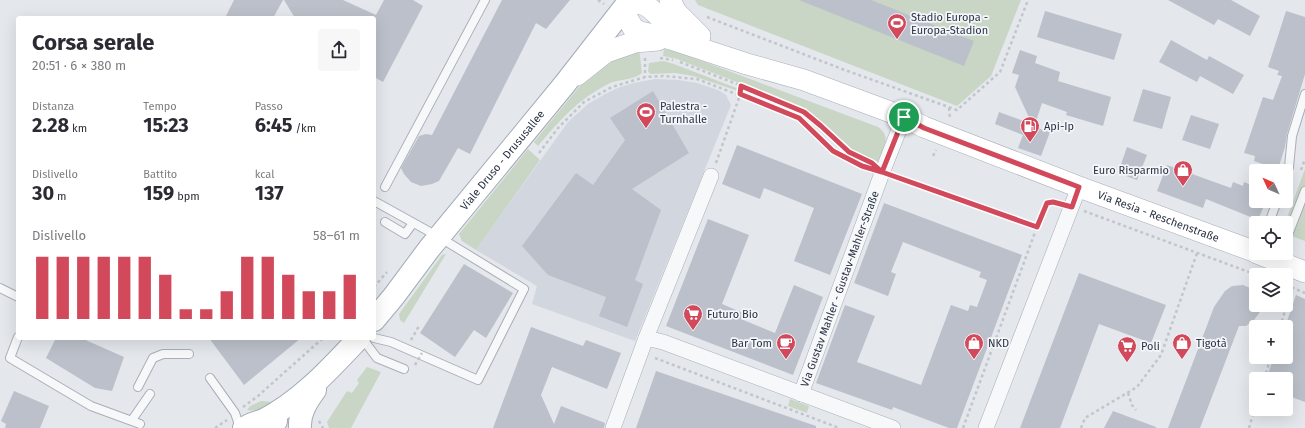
<!DOCTYPE html>
<html lang="it">
<meta charset="utf-8">
<style>
:root{--surface:#fff;--page:#f7f7f7;--text:#2b2b33;--muted:#7c7c81;--accent:#d1495b}
body{margin:0;font-family:"Fira Sans",sans-serif;background:var(--page);color:var(--text);height:100vh;display:flex;flex-direction:column;font-size:15px;white-space:nowrap}
*{box-sizing:border-box;margin:0}
p{font-size:13px;color:var(--muted)}
.icon{flex:none;width:22px;height:22px;fill:none;stroke:currentColor;stroke-width:2;stroke-linecap:round;stroke-linejoin:round}
.map{position:relative;flex:1;overflow:hidden}
.panel{position:absolute;left:16px;top:16px;width:360px;height:324px;display:flex;flex-direction:column;background:var(--surface);border-radius:4px;box-shadow:0 4px 16px #0002}
.panel>*{flex:none}
.needle{width:26px;rotate:314deg}
.buttons{position:absolute;left:1249px;top:164px;display:grid;gap:8px}
.buttons a{display:grid;place-items:center;width:44px;height:44px;border-radius:4px;background:var(--surface);box-shadow:0 4px 16px #0002;font-size:20px}
.pin{position:absolute;display:grid;place-items:center;width:34px;height:34px;color:#fff;margin:-17px;border:2px solid #fff;border-radius:50%;box-shadow:0 1px 4px #0007}
.round{display:grid;place-items:center;flex:none;width:42px;height:42px;border-radius:4px;background:var(--page)}
.headline{display:flex;align-items:center;justify-content:space-between;height:68px;padding:0 16px}
h1{font-size:22px;font-weight:700;line-height:30px}
.figures{display:grid;grid-template-columns:repeat(3,1fr);gap:6px;height:68px;padding:4px 16px}
.figures div{display:grid;align-content:center}
.figures b{font-size:20px;font-weight:700}
.figures small{font-size:11px;font-weight:400}
.figures p{font-size:11px}
.chart{height:112px;padding:8px 16px}
.chart p{display:flex;justify-content:space-between}
.chart svg{width:100%;height:72px;margin-top:4px;stroke:var(--accent);stroke-width:6}
.map>svg:first-child{display:block}
</style>
<div class="map">
<svg width="1305" height="428" viewBox="0 0 1305 428">
<rect width="100%" height="100%" fill="#e4e7ec"/>
<path fill="#d2d6de" d="M655 79 678 80 697 83 718 90 726 95 731 105 635 341 532 304 537 286 476 250 568 122 588 104 607 93 620 87 634 83Z"/>
<path fill="#c9d6c5" d="M695 0H1021L991 76 957 106 698 5Z
M639 48 642 73C634 80 620 79 610 83 577 100 562 118 538 146L534 142 588 76 601 64Z
M664 49 678 52 878 127C892 137 884 148 878 162L853 152 839 142 821 123 805 110 789 102 677 59 663 56Z
M663 61 674 64 739 89 738 91 693 76 675 73 651 74 648 72 649 63Z
M528 149 540 160 476 250 462 241 459 234Z
M1305 169V241L1286 234 1285 223Z
M446 254 404 323 400 320 399 314 442 255Z
M367 367 381 372 351 428H329L327 422 347 391 352 393 359 383 357 380Z
M790 399 809 406 807 413 788 406Z
M261 401 273 402C264 409 258 412 247 410L250 406Z"/>
<path fill="#bbc0ca" d="M234 0H283L273 18H225Z
M284 0H343L376 15 384 0H413L423 6 383 82 374 77V18H295Z
M502 0H570L546 29 536 23 470 154 458 148 439 181 432 184 421 186 411 182 404 174 401 168 419 136 426 134 432 135Z
M799 0H871L974 41 964 66Z
M1168 0H1231L1260 16 1250 36 1218 19 1214 25Z
M1045 11 1122 34 1114 60 1037 37Z
M1286 11 1305 17V74L1287 134 1285 147 1278 169 1254 161 1255 156 1244 153 1263 97 1273 100 1282 76 1277 75 1279 71 1268 67Z
M1171 40 1207 60 1209 56 1244 75 1233 94 1200 76 1197 82 1159 62Z
M1020 50 1037 56 1035 63 1060 72 1058 81 1111 97 1103 126 1066 115 1067 112 1042 103 1034 127 1050 132 1041 156 1018 148 1023 135 995 124 999 112 1032 124 1015 87 1019 75 1012 73Z
M1143 89 1171 97 1162 129 1133 121Z
M653 91 689 153 632 189 661 210 635 280 643 284 627 327 599 316 606 297 548 275 522 246 576 173 593 185 625 140 610 118Z
M1191 115 1219 124 1210 149 1182 140Z
M737 145 862 194 830 275 794 261 814 208 764 188 760 199 722 184Z
M1127 147 1147 155 1137 180 1118 173Z
M1167 165 1231 188 1233 182 1243 186 1244 182 1256 187V201H1266L1258 220 1206 199 1203 208 1157 191Z
M884 203 1022 255 957 428H949L893 407 892 410 816 383 845 305 875 316 857 362 921 385 951 305 968 311 970 305 977 307 987 280 979 277 981 272 903 242 891 272 896 274 888 296 854 283Z
M708 219 749 235 722 304 743 313 741 319 775 333 794 285 823 297 793 375 666 326Z
M464 264 513 293 486 338 474 330 455 357 420 333Z
M1079 273 1166 305 1151 343 1099 324 1060 428H1020Z
M1243 285 1250 288 1256 294V305H1265L1254 320 1246 326H1239L1200 428H1168L1214 307 1225 291 1232 286Z
M1296 295 1305 299V402L1286 395V379H1266L1274 357H1286V324Z
M531 327 583 346 586 340 621 353 607 389 552 367 541 395 554 424 561 406 605 423 604 428H493Z
M56 338H81L124 357 112 391 95 388 46 358Z
M209 338H301L244 385Z
M656 371 816 426V428H636Z
M14 391 49 406 40 428H5L6 424 1 421Z
M1113 411 1156 427V428H1104Z"/>
<g fill="none" stroke-linecap="round" stroke-linejoin="round">
<g stroke="#a9aeb7" stroke-width="10">
<path id="service" d="M1286 175 1289 167 1292 136 1305 94
M385 187 485 0
M374 201 439 237 524 289 478 380 391 342 374 338
M385 222 405 234 413 223
M1269 223 1277 201
M1286 240 1305 191
M0 288 18 297
M18 337 10 358 91 406 140 424
M362 338 377 358 404 369
M210 378 235 413 240 428
M138 387 153 358 163 354H189
M132 420 150 394"/>
</g>
<g stroke="#a9aeb7" stroke-width="16">
<g id="minor">
<path d="M646 338 711 176"/>
<path id="s1" d="M801 394 882 173 904 117"/>
<path d="M613 428 646 338 663 342 893 428"/>
<path d="M986 428 1079 187"/>
</g>
</g>
<g stroke="#a9aeb7" stroke-width="22">
<g id="secondary">
<path d="M670 0 676 12 700 36"/>
<path id="s2" d="M627 4 625 12 628 19 633 28 640 32 671 39 747 64 804 80 904 117 924 127 1079 187 1256 252"/>
<path d="M627 4C649 0 651 11 666 23 673 30 681 34 689 39"/>
<path d="M577 75 606 52 635 42 658 40"/>
<path d="M1257 253 1305 272"/>
</g>
</g>
<g stroke="#a3abb8" stroke-width="24">
<g id="primary">
<path id="s3" d="M374 320 394 296 429 249 564 85 624 8"/>
<path d="M262 421C301 401 330 369 359 338"/>
<path d="M244 428C254 422 265 419 276 421"/>
<path d="M300 428C299 413 307 401 315 390"/>
</g>
</g>
<path stroke="#c2c5cb" stroke-width="2.5" stroke-dasharray="3 3" stroke-linecap="butt" d="M598 0 604 4
M707 17 842 69 957 110 1000 72 1028 0
M645 58V77
M660 58 673 60
M680 62 760 93 804 112 821 126 849 152 872 163
M949 108 950 119
M539 153 558 128 584 102 612 87 645 77 663 76 697 79 799 118 833 151 862 166 868 168
M933 156 936 150
M716 163 740 95 741 86
M1301 170 1305 159
M896 177 1037 227
M1084 211 1257 275
M1286 285 1305 293
M374 287 387 272
M1280 327 1292 288
M411 340 419 326
M655 358 839 428
M1264 379 1271 357
M1128 393 1132 405 1136 410
M243 407 258 396 323 338
M319 421 323 428
M215 428 227 420
M963 428 1037 227 1047 203 1053 202 1058 203
M1081 428 1085 418 1137 387 1161 355 1197 253
M1249 428 1256 404"/>
<use href="#service" stroke="#f7f8fa" stroke-width="8"/>
<use href="#minor" stroke="#f7f8fa" stroke-width="15"/>
<use href="#secondary" stroke="#fff" stroke-width="21"/>
<use href="#primary" stroke="#fff" stroke-width="22"/>
<path stroke="#c2c5cb" stroke-width="2.5" stroke-dasharray="3 3" stroke-linecap="butt" d="M415 365 422 353"/>
</g>
<g fill="none" stroke-linecap="round" stroke-linejoin="round">
<g stroke="#fff" stroke-width="8">
<path id="route" d="M904 117 882 172 862 166 833 151 799 118 740 94 741 86 804 112 821 126 849 152 872 163 882 172 1037 227 1047 203 1053 202 1072 207 1079 187 924 128 904 117"/>
</g>
<use href="#route" stroke="#d1495b" stroke-width="5"/>
</g>
<defs>
<g id="stadium-pin" transform="scale(1)"><path d="M0 17L-7.5 6A9.5 9.5 0 1 1 7.5 6Z" fill="#d1495b" stroke="#f4f6f9"/><path d="M0-5a6.5 5 0 1 0 0 10a6.5 5 0 1 0 0-10ZM-3.5-1.8h7v3.6h-7Z" fill="#fff"/></g>
<g id="fuel-pin" transform="scale(1)"><path d="M0 17L-7.5 6A9.5 9.5 0 1 1 7.5 6Z" fill="#d1495b" stroke="#f4f6f9"/><path d="M-5.5-6h7V0h2V4h1.3V-2.5L3-4.5l.8-.8L6-3V5H2.5V1h-1V6h-7ZM-4.2-4.7v3.2H.2V-4.7Z" fill="#fff"/></g>
<g id="shop-pin" transform="scale(1)"><path d="M0 17L-7.5 6A9.5 9.5 0 1 1 7.5 6Z" fill="#d1495b" stroke="#f4f6f9"/><path d="M-5-2.5h2.3a2.7 3.5 0 0 1 5.4 0H5L5.5 6h-11ZM-1.5-2.5h3a1.5 2.3 0 0 0-3 0Z" fill="#fff"/></g>
<g id="supermarket-pin" transform="scale(1)"><path d="M0 17L-7.5 6A9.5 9.5 0 1 1 7.5 6Z" fill="#d1495b" stroke="#f4f6f9"/><path d="M-6-5.5h2.5l.6 2H6L4.5 2H-2.5L-4.4-4H-6ZM-1.5 3.2a1.3 1.3 0 1 0 .1 0ZM3 3.2a1.3 1.3 0 1 0 .1 0Z" fill="#fff"/></g>
<g id="cafe-pin" transform="scale(1)"><path d="M0 17L-7.5 6A9.5 9.5 0 1 1 7.5 6Z" fill="#d1495b" stroke="#f4f6f9"/><path d="M-5.5-4.5H6V0H3Q3 3.5 0 3.5H-2.5Q-5.5 3.5-5.5 0ZM3-3.2v2h1.7v-2ZM-6 4.5H4V6H-6Z" fill="#fff"/></g>
</defs>
<g fill-rule="evenodd">
<use href="#stadium-pin" x="897" y="23"/>
<use href="#stadium-pin" x="646" y="112"/>
<use href="#fuel-pin" x="1030" y="126"/>
<use href="#shop-pin" x="1183" y="170"/>
<use href="#supermarket-pin" x="693" y="314"/>
<use href="#cafe-pin" x="786" y="343"/>
<use href="#shop-pin" x="974" y="343"/>
<use href="#shop-pin" x="1182" y="343"/>
<use href="#supermarket-pin" x="1127" y="346"/>
</g>
<g text-anchor="middle" stroke-width="3.5" stroke-linejoin="round" paint-order="stroke">
<g font-size="11" fill="#2b3445" stroke="#f4f6f9" text-anchor="start">
<text x="911" y="21">Stadio Europa -<tspan x="911" dy="13">Europa-Stadion</tspan></text>
<text x="660" y="110">Palestra -<tspan x="660" dy="13">Turnhalle</tspan></text>
<text x="1044" y="130">Api-Ip</text>
<text x="1169" y="174" text-anchor="end">Euro Risparmio</text>
<text x="707" y="318">Futuro Bio</text>
<text x="772" y="347" text-anchor="end">Bar Tom</text>
<text x="988" y="347">NKD</text>
<text x="1196" y="347">Tigotà</text>
<text x="1141" y="350">Poli</text>
</g>
<g font-size="11" fill="#2b3445" stroke="#f4f6f9">
<text dy="4" stroke="none"><textPath href="#s3" startOffset="205">Viale Druso - Drususallee</textPath></text>
<text dy="4" stroke="none"><textPath href="#s2" startOffset="585">Via Resia - Reschenstraße</textPath></text>
<text dy="4" stroke="none"><textPath href="#s1" startOffset="112">Via Gustav Mahler - Gustav-Mahler-Straße</textPath></text>
</g>
</g>
</svg>
<div class="buttons">
<a><svg class="needle" viewBox="-14 -14 28 28"><path d="M0-13l5 13h-10z" fill="#e53935"/><path d="M0 13l5-13h-10z" fill="#7c7c81"/></svg></a>
<a><svg class="icon" aria-label="locate" viewBox="0 0 24 24"><circle cx="12" cy="12" r="6"/><path d="M12 2v4M12 18v4M2 12h4M18 12h4"/></svg></a>
<a><svg class="icon" aria-label="layers" viewBox="0 0 24 24"><path d="M12 4l9 5-9 5-9-5zM3 14l9 5 9-5"/></svg></a>
<a>+</a>
<a>−</a>
</div>
<div class="pin" style="left:904px;top:117px;background:#1e9e55"><svg class="icon" aria-label="arrive" viewBox="0 0 24 24"><path d="M6 21V4h12l-3 4 3 4H6"/></svg></div>
<section class="panel">
<div class="headline"><div><h1>Corsa serale</h1><p>20:51 · 6 × 380 m</p></div><a class="round"><svg class="icon" aria-label="share" viewBox="0 0 24 24"><path d="M12 15V3M7 8l5-5 5 5M5 13v7h14v-7"/></svg></a></div>
<div class="figures">
<div><p>Distanza</p><b>2.28<small> km</small></b></div>
<div><p>Tempo</p><b>15:23</b></div>
<div><p>Passo</p><b>6:45<small> /km</small></b></div>
</div>
<div class="figures">
<div><p>Dislivello</p><b>30<small> m</small></b></div>
<div><p>Battito</p><b>159<small> bpm</small></b></div>
<div><p>kcal</p><b>137</b></div>
</div>
<div class="chart"><p><span>Dislivello</span>58–61 m</p>
<svg viewBox="0 0 160 44" preserveAspectRatio="none"><path d="M5 44V6M15 44V6M25 44V6M35 44V6M45 44V6M55 44V6M65 44V17M75 44V38M85 44V38M95 44V27M105 44V6M115 44V6M125 44V17M135 44V27M145 44V27M155 44V17"/></svg>
</div>
</section>
</div>
